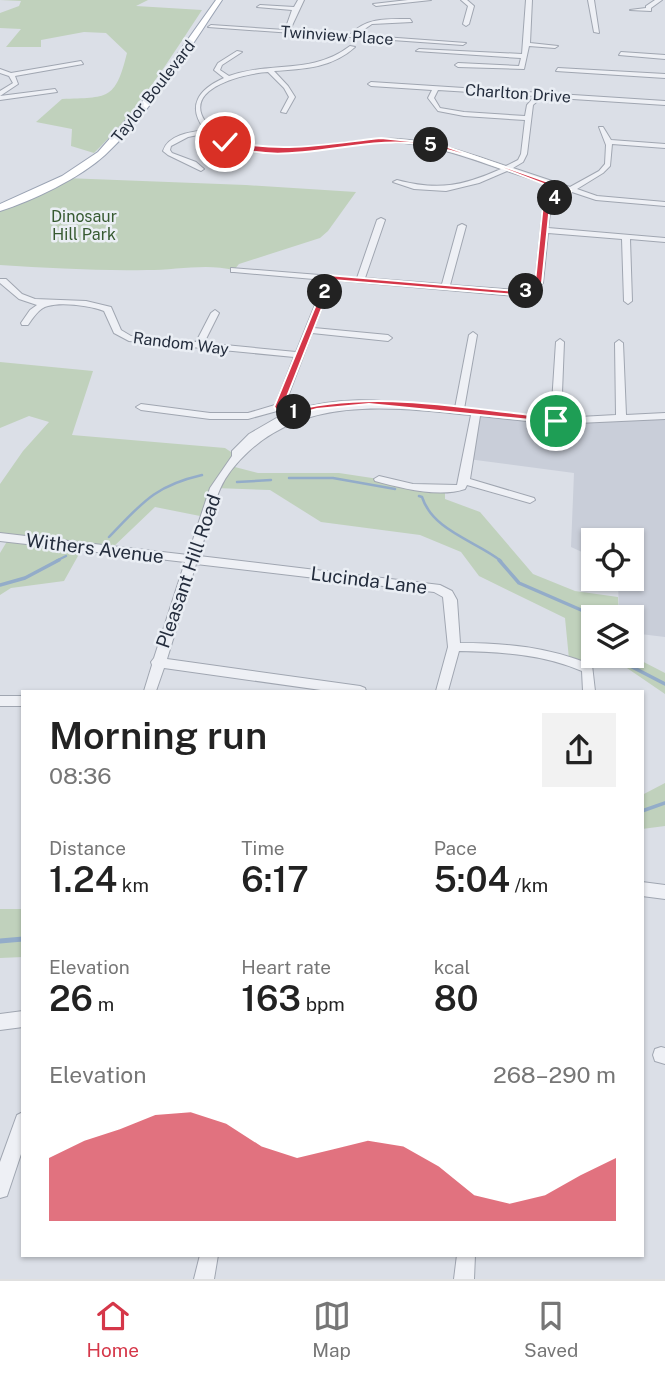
<!DOCTYPE html>
<meta charset="utf-8">
<style>
:root{--surface:#fff;--page:#f2f2f2;--text:#222;--muted:#767676;--line:#e0e0e0;--accent:#d53749}
body{margin:0;font-family:"Public Sans",sans-serif;background:var(--page);color:var(--text);height:100vh;display:flex;flex-direction:column;font-size:26px;white-space:nowrap}
*{box-sizing:border-box;margin:0}
p{font-size:23px;color:var(--muted)}
.icon{flex:none;width:38px;height:38px;fill:none;stroke:currentColor;stroke-width:2;stroke-linecap:round;stroke-linejoin:round}
.map{position:relative;flex:1;overflow:hidden}
.drawer{position:absolute;left:21px;top:690px;width:623px;height:567px;display:flex;flex-direction:column;background:var(--surface);border-radius:0px;box-shadow:0 2px 5px #0004}
.drawer>*{flex:none}
.buttons{position:absolute;left:581px;top:528px;display:grid;gap:14px}
.buttons a{display:grid;place-items:center;width:63px;height:63px;border-radius:0px;background:var(--surface);box-shadow:0 2px 5px #0004;font-size:35px}
.pin{position:absolute;display:grid;place-items:center;width:60px;height:60px;color:#fff;margin:-30px;border:4px solid #fff;border-radius:50%;box-shadow:0 2px 7px #0007}
.km{position:absolute;width:35px;height:35px;margin:-18px;border-radius:50%;background:#222;color:#fff;font-size:19px;line-height:35px;text-align:center}
.round{display:grid;place-items:center;flex:none;width:74px;height:74px;border-radius:0px;background:var(--page)}
.summary{display:flex;align-items:center;justify-content:space-between;height:119px;padding:0 28px}
h1{font-size:38px;font-weight:600;line-height:52px}
.figures{display:grid;grid-template-columns:repeat(3,1fr);gap:10px;height:119px;padding:7px 28px}
.figures div{display:grid;align-content:center}
.figures b{font-size:35px;font-weight:600}
.figures small{font-size:19px;font-weight:400}
.figures p{font-size:19px}
.chart{height:196px;padding:14px 28px}
.chart p{display:flex;justify-content:space-between}
.chart svg{width:100%;height:126px;margin-top:7px;fill:var(--accent);opacity:.7}
.tabs{display:flex;justify-content:space-around;align-items:center;height:98px;border-top:2px solid var(--line);background:var(--surface);font-size:19px;color:var(--muted)}
.tabs a{display:grid;justify-items:center;gap:4px}
.tabs .current{color:var(--accent)}
.map>svg:first-child{display:block}
</style>
<div class="map">
<svg width="665" height="1279" viewBox="0 0 665 1279">
<rect width="100%" height="100%" fill="#dbdfe7"/>
<path fill="#c9ced9" d="M478 414 556 421 665 416V637L632 633V618H619L618 579H632V541H593V557L571 547 574 473 468 459Z"/>
<path fill="#c0d1bc" d="M0 0H148L136 6 202 10C169 60 138 111 94 153L71 146 72 129 36 122 62 99C108 97 115 101 127 53L106 33 84 32 41 40V47H6L21 29 0 28V13L19 6 21 1Z
M65 178 246 185 356 192 328 231 320 238 239 264 234 270C207 263 175 270 147 270 98 271 49 268 0 265V208Z
M0 362 93 371 72 435 225 448 237 456 231 466 258 473H339L445 489V499L480 512 533 574 575 591 618 597 619 618H593V656H632L665 673V694L624 666 590 665 569 659 565 618 479 576 461 552 420 535 321 522 270 490 215 488 205 517 155 507 110 550 83 547 64 581 11 588 0 595V553L9 538 0 537V484L23 451 49 422 29 416 0 428Z
M665 783V826L642 829V795Z
M0 909H23V957L0 958Z"/>
<g fill="none" stroke-linecap="round" stroke-linejoin="round">
<path stroke="#93acc9" stroke-width="2.5" d="M289 478H333L395 489
M237 482 271 480
M419 496 422 497C433 531 476 541 501 561
M109 537C142 503 154 486 202 475
M56 561 66 556"/>
<path stroke="#93acc9" stroke-width="3.5" d="M499 560 519 583 588 613 593 648
M0 585 25 578 59 560
M611 656 665 684
M642 811 665 803"/>
<path stroke="#93acc9" stroke-width="5" d="M0 941 23 939"/>
<g stroke="#a0a6b1" stroke-width="2">
<path id="minor" d="M298 0H304L290 30 351 34C367 17 388 19 410 19L412 22 372 24 356 35 466 43 463 45 208 27 211 25 285 30 292 10 257 7 260 5 294 7Z
M408 0H431L376 6 373 4Z
M461 0H467L474 6 469 24 466 26 463 24 468 6Z
M526 0H532L530 43 558 46 555 48 529 46 524 69 458 67 455 65 458 63 519 66 521 58 416 51 419 49 522 54Z
M588 0H594L599 33 594 32Z
M655 0H662L651 8V11L630 10 646 8V6Z
M350 46 355 47C332 68 304 69 274 71L288 86 295 97 286 113 281 112 289 97 284 88 268 72C248 73 182 87 205 121 241 174 345 135 398 139 436 141 470 154 506 166L518 160 521 154 525 120 464 116 438 111 428 98 432 90 371 86 368 84 371 82 665 101V105L542 97 533 105 527 154 523 162 513 168 570 187 599 171 605 164 606 145 599 127H603L611 140 665 144V148L612 144 610 166 603 173 577 189 597 196 665 202V206L596 200 572 192 551 205 548 228 665 238V242L630 239 632 301 628 304 624 301 622 239 548 233 543 283 533 292 517 296 333 280 314 328 388 335 392 338 388 341 312 333 284 407 287 412C347 392 394 402 455 408L469 335 473 332 477 335 464 409 551 418 556 342 560 339 564 342 561 418 616 415 615 343 619 340 623 343 626 415 665 413V419L556 424 480 416 470 479 534 498 535 500 530 503 467 485 465 489C439 498 401 488 375 481L374 479 379 476 413 484 457 485 471 415C395 408 311 395 249 451 238 461 226 475 220 489 211 510 206 535 199 556L440 585 452 591 457 600 460 643C506 643 549 647 592 665L595 691H583L582 671C542 654 501 652 459 651L448 691H436L448 647 443 597 434 592 196 564 167 659 360 686 365 688 366 691H328L164 668 156 691H144L152 665 151 662 154 658 185 562 0 541V533L188 555 210 488 232 456V451L249 434 280 416 277 411 248 419H210L141 410 136 407 141 404 210 413H248L275 405 294 357 129 341 114 333 104 311C90 306 63 302 48 306 39 308 33 318 28 325H22L21 323 30 310 37 305 19 299 0 283V279H6L22 294 35 299 86 301 111 307 121 330 131 336 196 342 211 313 215 310 219 313 204 343 296 352 325 280 234 272H231V268L357 278 377 220 381 218 385 220 365 278 442 284 458 226 462 224 466 226 450 285 517 290 527 288 535 282 543 204 565 190 507 171 479 183 446 191 414 189 393 182 397 180C438 191 463 186 501 169 464 156 431 144 391 142 333 140 259 174 208 133L188 137 171 146 170 150 172 153 196 162 204 169 201 171 168 155 163 151C168 135 190 132 205 130 186 106 199 89 224 78L214 70 218 63 237 51 242 52 222 65 220 70 229 76C271 61 312 75 350 46ZM438 90 535 96 527 105 525 116 464 112 440 108 434 98Z
M621 52 665 55V59L619 55Z
M81 61 83 64 15 76 18 84 0 96V91L13 83 9 76 0 73V69L11 73Z
M558 68 665 74V78L556 71Z
M55 89 57 92 0 100V96Z
M0 696H23V706H0Z
M642 882 665 885V899L642 896Z
M23 1011V1027L0 1030V1014Z
M661 1047 665 1048V1064L655 1061 653 1055 655 1049Z
M23 1112V1148L7 1196 0 1198V1162L17 1115Z
M200 1255H218L214 1279H194Z
M457 1255H475L474 1279H454Z"/>
</g>
<g stroke="#9aa3b3" stroke-width="2">
<path id="major" d="M216 0H222C187 52 151 112 105 155 80 178 32 201 0 211V204L62 176 98 152 149 94Z"/>
</g>
<use href="#minor" fill="#eef0f5" fill-rule="evenodd"/>
<use href="#major" fill="#fff" fill-rule="evenodd"/>
</g>
<path fill="#d53749" stroke="#fff" stroke-width="2" d="M381 138 439 144 571 190V193L550 205 542 283 533 292 517 295 333 280 283 407 286 412C374 388 467 409 556 418L560 419V423L369 404 317 409 283 418 274 407 328 275 517 291 527 289 535 282 543 204 563 191C514 174 461 148 409 143 349 138 278 170 222 142L225 140C280 154 325 144 381 138Z"/>
<g text-anchor="middle" stroke-width="5" stroke-linejoin="round" paint-order="stroke">
<g font-size="16" fill="#242d3d" stroke="#eaeef4">
<text transform="translate(337 35) rotate(4)" y="6">Twinview Place</text>
<text transform="translate(153 91) rotate(-52)" y="6">Taylor Boulevard</text>
<text transform="translate(518 93) rotate(4)" y="6">Charlton Drive</text>
<text transform="translate(181 343) rotate(7)" y="6">Random Way</text>
</g>
<g font-size="16" fill="#375a31" stroke="#eaeef4">
<text x="84" y="222">Dinosaur<tspan x="84" dy="18">Hill Park</tspan></text>
</g>
<g font-size="19" fill="#242d3d" stroke="#eaeef4">
<text transform="translate(95 548) rotate(7)" y="7">Withers Avenue</text>
<text transform="translate(188 571) rotate(-71)" y="7">Pleasant Hill Road</text>
<text transform="translate(369 580) rotate(7)" y="7">Lucinda Lane</text>
</g>
</g>
</svg>
<div class="buttons">
<a><svg class="icon" aria-label="locate" viewBox="0 0 24 24"><circle cx="12" cy="12" r="6"/><path d="M12 2v4M12 18v4M2 12h4M18 12h4"/></svg></a>
<a><svg class="icon" aria-label="layers" viewBox="0 0 24 24"><path d="M12 4l9 5-9 5-9-5zM3 14l9 5 9-5"/></svg></a>
</div>
<div class="pin" style="left:556px;top:421px;background:#1e9e55"><svg class="icon" aria-label="arrive" viewBox="0 0 24 24"><path d="M6 21V4h12l-3 4 3 4H6"/></svg></div>
<div class="pin" style="left:225px;top:142px;background:#d93025"><svg class="icon" aria-label="check" viewBox="0 0 24 24"><path d="M5 12l5 5 9-10"/></svg></div>
<b class="km" style="left:294px;top:412px">1</b>
<b class="km" style="left:325px;top:292px">2</b>
<b class="km" style="left:526px;top:291px">3</b>
<b class="km" style="left:555px;top:198px">4</b>
<b class="km" style="left:431px;top:145px">5</b>
<section class="drawer">
<div class="summary"><div><h1>Morning run</h1><p>08:36</p></div><a class="round"><svg class="icon" aria-label="share" viewBox="0 0 24 24"><path d="M12 15V3M7 8l5-5 5 5M5 13v7h14v-7"/></svg></a></div>
<div class="figures">
<div><p>Distance</p><b>1.24<small> km</small></b></div>
<div><p>Time</p><b>6:17</b></div>
<div><p>Pace</p><b>5:04<small> /km</small></b></div>
</div>
<div class="figures">
<div><p>Elevation</p><b>26<small> m</small></b></div>
<div><p>Heart rate</p><b>163<small> bpm</small></b></div>
<div><p>kcal</p><b>80</b></div>
</div>
<div class="chart"><p><span>Elevation</span>268–290 m</p>
<svg viewBox="0 0 160 44" preserveAspectRatio="none"><path d="M0 44V22L10 16L20 12L30 7L40 6L50 10L60 18L70 22L80 19L90 16L100 18L110 25L120 35L130 38L140 35L150 28L160 22V44z"/></svg>
</div>
</section>
</div>
<nav class="tabs">
<a class="current"><svg class="icon" aria-label="home" viewBox="0 0 24 24"><path d="M3 11l9-7 9 7M6 9v11h12V9"/></svg>Home</a>
<a><svg class="icon" aria-label="map" viewBox="0 0 24 24"><path d="M3 6l6-2 6 2 6-2v14l-6 2-6-2-6 2zM9 4v14M15 6v14"/></svg>Map</a>
<a><svg class="icon" aria-label="saved" viewBox="0 0 24 24"><path d="M7 4h10v16l-5-4-5 4z"/></svg>Saved</a>
</nav>
